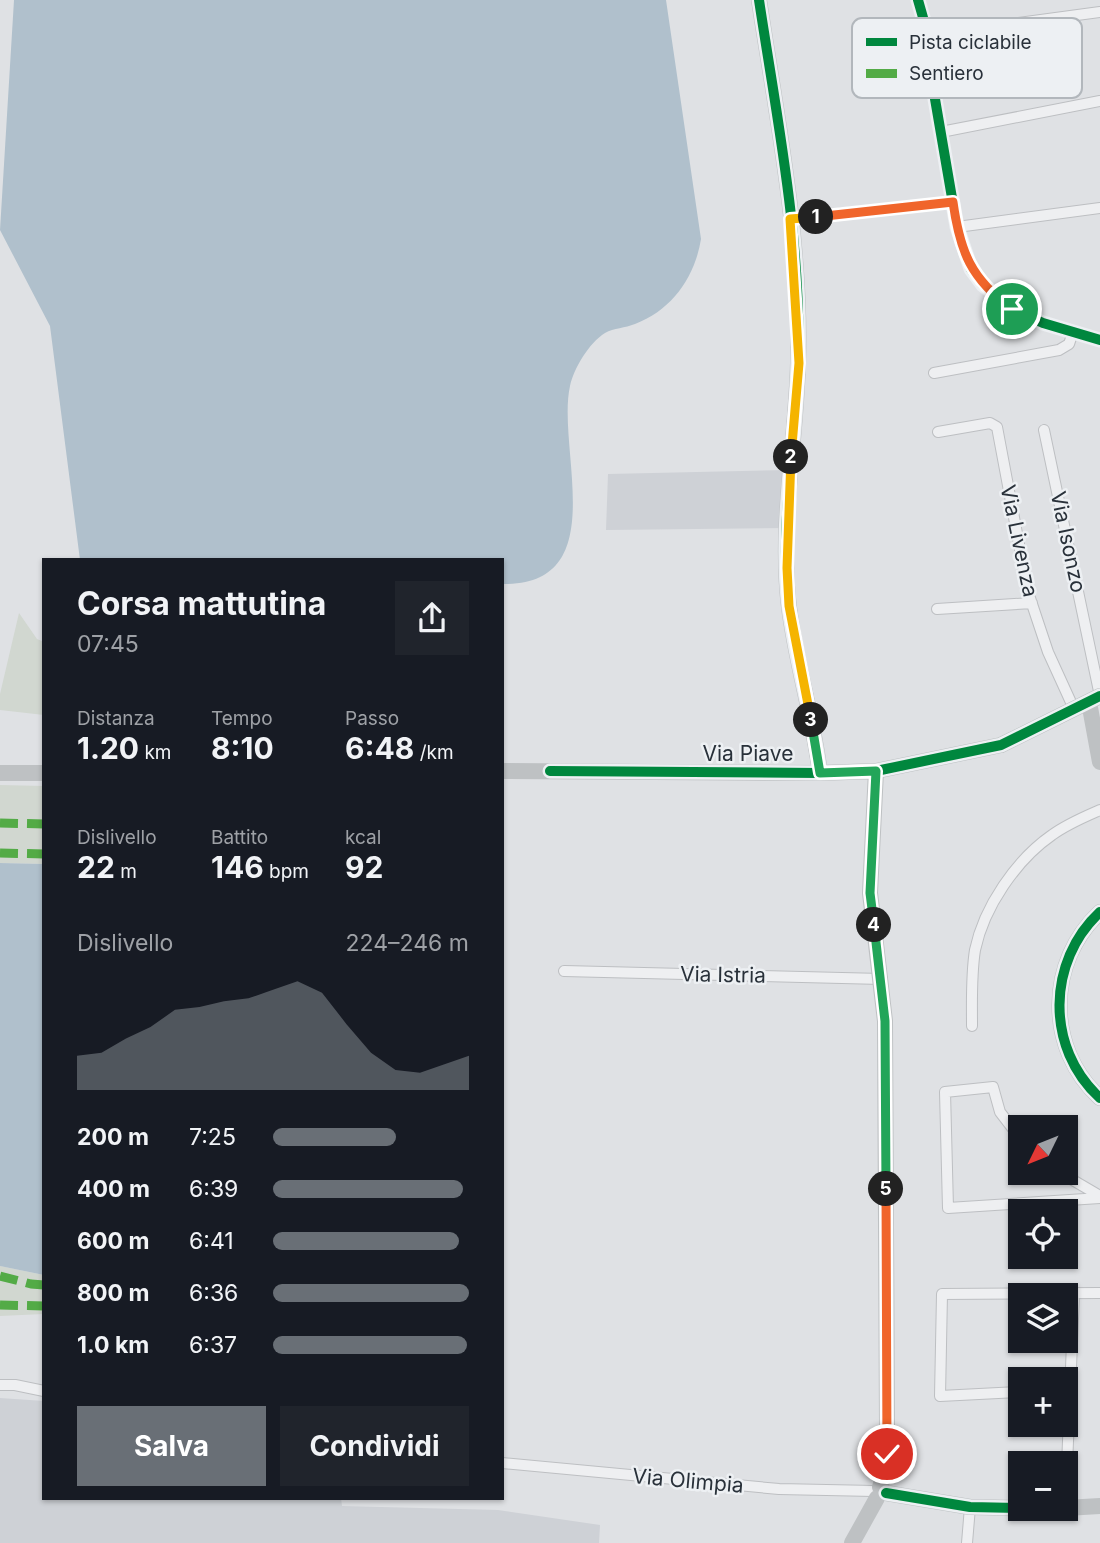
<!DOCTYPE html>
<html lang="it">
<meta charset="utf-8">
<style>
:root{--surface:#171b24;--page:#20242c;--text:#f1f3f6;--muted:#9ea1a6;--accent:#696f76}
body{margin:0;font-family:Inter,sans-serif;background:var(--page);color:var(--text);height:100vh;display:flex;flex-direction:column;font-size:26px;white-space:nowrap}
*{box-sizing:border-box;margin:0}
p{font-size:23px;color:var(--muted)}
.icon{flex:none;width:38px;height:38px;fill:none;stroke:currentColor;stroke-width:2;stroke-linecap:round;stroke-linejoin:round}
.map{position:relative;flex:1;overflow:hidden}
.details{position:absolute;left:42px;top:558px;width:462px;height:942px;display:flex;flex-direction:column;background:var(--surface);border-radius:0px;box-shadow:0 2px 5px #0004}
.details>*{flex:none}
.needle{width:46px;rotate:227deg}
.buttons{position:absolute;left:1008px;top:1115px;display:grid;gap:14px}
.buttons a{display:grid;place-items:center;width:70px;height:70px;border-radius:0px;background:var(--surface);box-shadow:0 2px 5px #0004;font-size:35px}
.pin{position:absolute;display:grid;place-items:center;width:60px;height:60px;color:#fff;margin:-30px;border:4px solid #fff;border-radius:50%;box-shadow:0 2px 7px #0007}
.km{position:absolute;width:35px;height:35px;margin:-18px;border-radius:50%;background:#222;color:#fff;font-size:19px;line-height:35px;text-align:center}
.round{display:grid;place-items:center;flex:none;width:74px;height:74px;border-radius:0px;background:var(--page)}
.head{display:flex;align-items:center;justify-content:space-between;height:119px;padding:0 35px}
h1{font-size:32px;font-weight:700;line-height:52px}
.metrics{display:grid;grid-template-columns:repeat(3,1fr);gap:10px;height:119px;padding:7px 35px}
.metrics div{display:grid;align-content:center}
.metrics b{font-size:30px;font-weight:700}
.metrics small{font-size:19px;font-weight:400}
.metrics p{font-size:19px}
.chart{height:196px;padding:14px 35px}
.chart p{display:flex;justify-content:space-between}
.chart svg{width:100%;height:126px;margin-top:7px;fill:var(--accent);opacity:.7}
.action{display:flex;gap:14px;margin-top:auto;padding:14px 35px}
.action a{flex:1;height:80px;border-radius:0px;background:var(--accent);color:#fff;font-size:28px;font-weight:700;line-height:80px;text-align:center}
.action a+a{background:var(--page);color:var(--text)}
ul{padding:0 35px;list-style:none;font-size:23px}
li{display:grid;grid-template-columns:112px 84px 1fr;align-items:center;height:52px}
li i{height:18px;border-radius:9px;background:var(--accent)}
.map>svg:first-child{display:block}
</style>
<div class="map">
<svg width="1100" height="1543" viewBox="0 0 1100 1543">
<rect width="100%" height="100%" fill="#dfe1e4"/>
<path fill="#ced1d6" d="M787 470 785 528 606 530 608 474Z
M0 1398 44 1401V1498H341L342 1506 498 1510 600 1525 599 1543H0Z"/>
<path fill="#d1d7d0" d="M19 613 37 639 44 642V715L0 710V694Z
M0 785 44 786V864L0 863Z
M0 1266 44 1275V1314L0 1316Z"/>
<path fill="#b0c0cc" d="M14 0H666L701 239C695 277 672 310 635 324 625 328 614 328 605 333 589 343 574 368 570 386 556 449 614 586 502 584V560H80L50 326 0 230Z
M0 863 44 864V1275L0 1266Z"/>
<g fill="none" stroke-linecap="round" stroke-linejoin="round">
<g stroke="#bdbfc2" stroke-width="12">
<path id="street" d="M918 0 928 35 935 99 957 227 971 269 983 285 1012 309 1043 323 1100 340
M928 35 1100 12
M941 132 1100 101
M790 219 953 202
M957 227 1100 208
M934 373 1059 350 1069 344 1073 332
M1044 430 1100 696
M938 432 990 423 997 427 1028 592 1048 652 1074 709
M937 609 1032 603
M564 971 882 979
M972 1026C972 1001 971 975 975 950 984 907 1016 860 1052 835 1067 824 1084 817 1100 810
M1020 1138 1000 1112 993 1087 945 1092 948 1208 1100 1198
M1059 1172 1100 1196
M0 1385H15L44 1391
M1020 1392 940 1396 942 1294 1100 1293
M502 1463 779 1489 874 1491
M1066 1490 1074 1294
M967 1543 970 1507"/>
</g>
<use href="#street" stroke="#eeeff1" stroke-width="10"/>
<path stroke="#bec1c3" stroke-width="16" d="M759 0C777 119 802 242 798 363 796 444 779 526 789 607 796 663 813 717 820 773
M1089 702 1100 762
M502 771 820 773 876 771 1001 745 1100 696
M876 771 870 893 885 1021 887 1426 884 1476 880 1487
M0 773H44
M1100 912C1047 961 1045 1048 1100 1098
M886 1493 970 1507 1020 1508
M1066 1508 1100 1506
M852 1543 877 1498"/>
<path stroke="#53ab46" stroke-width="9" stroke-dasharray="18 9" stroke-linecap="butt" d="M0 823 44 824
M0 853 44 854
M0 1276 31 1284 44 1285
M0 1305 44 1306"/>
<g stroke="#edf0f3" stroke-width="15">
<path id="cycleway" d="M759 0C777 119 802 242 798 363 796 444 779 526 789 607 796 663 813 717 820 773
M918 0 928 35 935 99 957 227 971 269 983 285 1012 309 1043 323 1100 340
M550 771 820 773 876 771 1001 745 1100 696
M1100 912C1047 961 1045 1048 1100 1098
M886 1493 970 1507 1020 1508"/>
</g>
<use href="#cycleway" stroke="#00873e" stroke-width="10"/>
</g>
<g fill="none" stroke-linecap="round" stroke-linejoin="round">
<g stroke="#fff" stroke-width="14">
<path id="split-1" d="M816 217 953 202C960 252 971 279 1012 309"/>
</g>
<g stroke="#fff" stroke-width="14">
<path id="split-2" d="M791 457 799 363 790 219 816 217"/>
</g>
<g stroke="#fff" stroke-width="14">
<path id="split-3" d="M791 457 787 568 789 606 811 720"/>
</g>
<g stroke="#fff" stroke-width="14">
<path id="split-4" d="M811 720 820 773 876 771 870 893 874 925"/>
</g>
<g stroke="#fff" stroke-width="14">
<path id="split-5" d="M874 925 885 1021 886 1189"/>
</g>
<g stroke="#fff" stroke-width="14">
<path id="split-6" d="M886 1189 887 1454"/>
</g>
<use href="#split-1" stroke="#f0652b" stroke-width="9"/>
<use href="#split-2" stroke="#f5b400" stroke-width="9"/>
<use href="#split-3" stroke="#f5b400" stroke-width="9"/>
<use href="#split-4" stroke="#22a559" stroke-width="9"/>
<use href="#split-5" stroke="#22a559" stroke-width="9"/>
<use href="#split-6" stroke="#f0652b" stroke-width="9"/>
</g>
<g text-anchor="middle" stroke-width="5" stroke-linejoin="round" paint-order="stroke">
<g font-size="21" fill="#29313a" stroke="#edf0f3">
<text transform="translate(1019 541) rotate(78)" y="7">Via Livenza</text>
<text transform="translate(1068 542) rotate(78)" y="7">Via Isonzo</text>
<text x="748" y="761">Via Piave</text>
<text transform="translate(723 975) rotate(1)" y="7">Via Istria</text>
<text transform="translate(688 1481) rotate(5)" y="7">Via Olimpia</text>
</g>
</g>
<rect x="852" y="18" width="230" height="80" rx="10" fill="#edf0f3" stroke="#b2b7bc" stroke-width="2"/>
<rect x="866" y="38" width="31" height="8" fill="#00873e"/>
<rect x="866" y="69" width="31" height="9" fill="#53ab46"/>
<g font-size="19" fill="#29313a">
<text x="909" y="49">Pista ciclabile</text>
<text x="909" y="80">Sentiero</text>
</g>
</svg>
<div class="buttons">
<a><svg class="needle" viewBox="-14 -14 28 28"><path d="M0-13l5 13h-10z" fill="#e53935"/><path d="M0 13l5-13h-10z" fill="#9ea1a6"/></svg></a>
<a><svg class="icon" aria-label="locate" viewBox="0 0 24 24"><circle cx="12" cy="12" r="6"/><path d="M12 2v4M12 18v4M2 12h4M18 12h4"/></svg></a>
<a><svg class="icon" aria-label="layers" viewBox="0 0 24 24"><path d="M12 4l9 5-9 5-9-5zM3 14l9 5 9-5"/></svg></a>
<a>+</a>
<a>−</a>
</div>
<div class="pin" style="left:1012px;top:309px;background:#1e9e55"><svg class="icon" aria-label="arrive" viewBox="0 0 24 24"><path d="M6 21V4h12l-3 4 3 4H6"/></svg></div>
<div class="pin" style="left:887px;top:1454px;background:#d93025"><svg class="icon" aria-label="check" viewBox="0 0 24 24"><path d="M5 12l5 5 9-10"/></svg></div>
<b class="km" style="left:816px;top:217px">1</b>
<b class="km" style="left:791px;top:457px">2</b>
<b class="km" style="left:811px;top:720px">3</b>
<b class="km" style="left:874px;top:925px">4</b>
<b class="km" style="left:886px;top:1189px">5</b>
<section class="details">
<div class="head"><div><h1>Corsa mattutina</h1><p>07:45</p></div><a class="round"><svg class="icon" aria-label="share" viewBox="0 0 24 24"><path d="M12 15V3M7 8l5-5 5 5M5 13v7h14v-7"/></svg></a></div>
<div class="metrics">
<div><p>Distanza</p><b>1.20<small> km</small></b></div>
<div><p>Tempo</p><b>8:10</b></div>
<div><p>Passo</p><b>6:48<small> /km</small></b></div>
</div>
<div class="metrics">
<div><p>Dislivello</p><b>22<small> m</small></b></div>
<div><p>Battito</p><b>146<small> bpm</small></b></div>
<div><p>kcal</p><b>92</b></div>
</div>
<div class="chart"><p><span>Dislivello</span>224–246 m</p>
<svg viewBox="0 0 160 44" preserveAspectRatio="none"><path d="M0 44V32L10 31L20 26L30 22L40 16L50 15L60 13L70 12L80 9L90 6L100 10L110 21L120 31L130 37L140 38L150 35L160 32V44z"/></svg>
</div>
<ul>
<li><b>200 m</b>7:25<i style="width:63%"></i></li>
<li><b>400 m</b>6:39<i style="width:97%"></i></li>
<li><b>600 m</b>6:41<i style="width:95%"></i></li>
<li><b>800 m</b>6:36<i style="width:100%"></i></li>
<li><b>1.0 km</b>6:37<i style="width:99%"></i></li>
</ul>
<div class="action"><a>Salva</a><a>Condividi</a></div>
</section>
</div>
